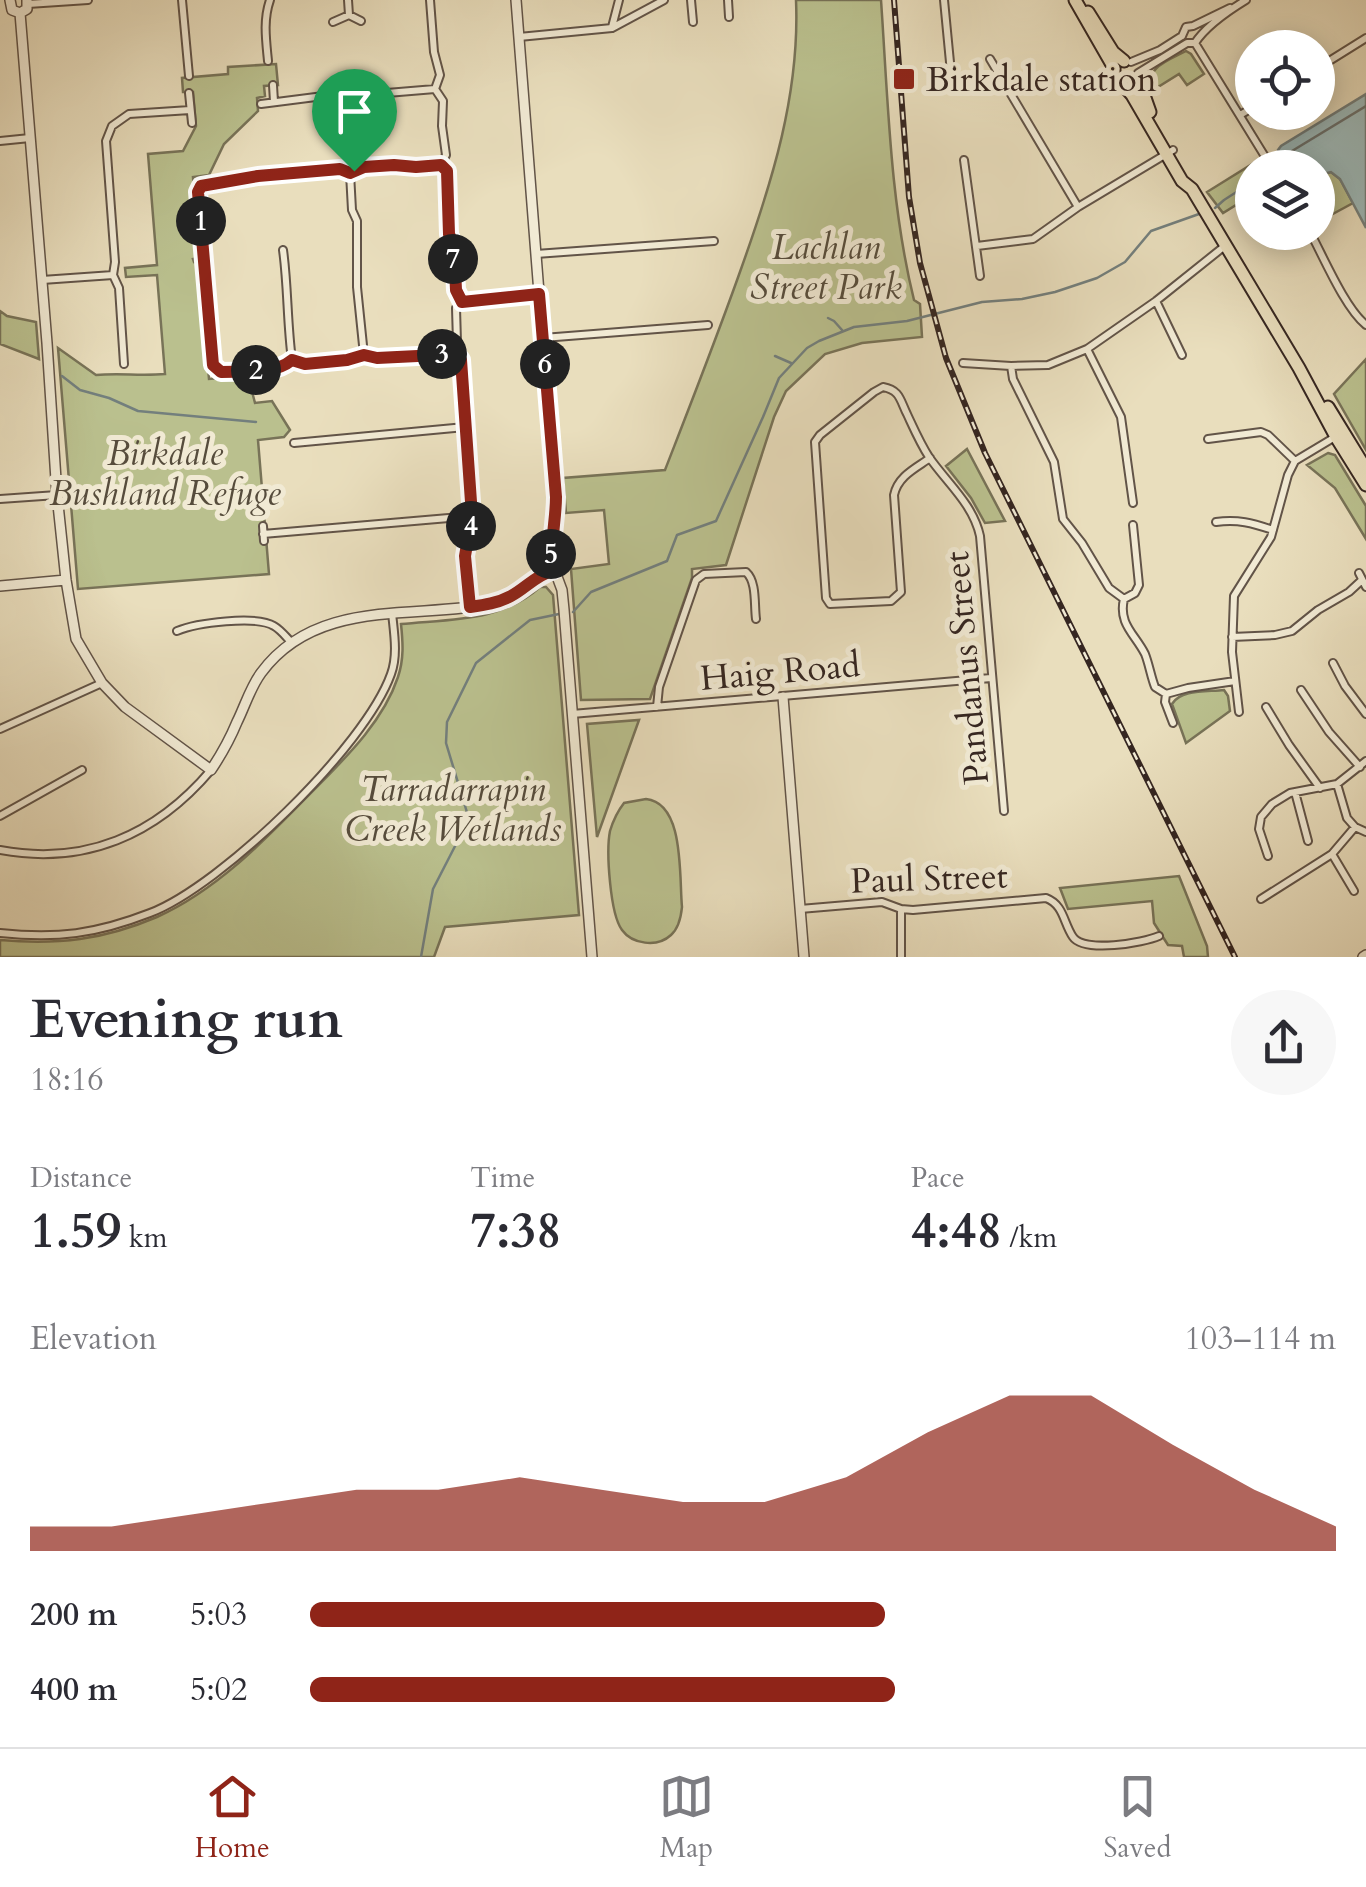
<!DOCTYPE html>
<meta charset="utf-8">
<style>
:root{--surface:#fff;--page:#f7f7f7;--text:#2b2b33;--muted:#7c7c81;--line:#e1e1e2;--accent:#8f2418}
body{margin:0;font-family:Cardo,serif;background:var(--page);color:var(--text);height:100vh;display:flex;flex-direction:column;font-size:38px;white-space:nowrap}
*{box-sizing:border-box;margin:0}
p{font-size:32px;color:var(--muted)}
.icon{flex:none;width:55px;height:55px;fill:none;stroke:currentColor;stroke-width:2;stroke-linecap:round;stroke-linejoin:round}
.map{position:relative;height:957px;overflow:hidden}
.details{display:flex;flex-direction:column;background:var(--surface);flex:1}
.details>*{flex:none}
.fabs{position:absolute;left:1235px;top:30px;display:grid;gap:20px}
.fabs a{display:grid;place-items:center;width:100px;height:100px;border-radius:50%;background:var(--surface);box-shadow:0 5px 25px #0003;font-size:50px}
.pin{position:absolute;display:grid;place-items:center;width:85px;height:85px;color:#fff;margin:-102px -42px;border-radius:50% 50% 50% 0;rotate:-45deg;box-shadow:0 0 10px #0007}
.pin .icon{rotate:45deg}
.km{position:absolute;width:50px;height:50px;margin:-25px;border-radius:50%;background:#222;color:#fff;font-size:28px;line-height:50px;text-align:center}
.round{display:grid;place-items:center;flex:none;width:105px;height:105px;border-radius:52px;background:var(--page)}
.head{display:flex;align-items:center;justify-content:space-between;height:170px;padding:0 30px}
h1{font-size:55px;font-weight:700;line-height:75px}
.metrics{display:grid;grid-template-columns:repeat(3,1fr);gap:15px;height:170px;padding:10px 30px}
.metrics div{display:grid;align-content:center}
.metrics b{font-size:50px;font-weight:700}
.metrics small{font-size:28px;font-weight:400}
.metrics p{font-size:28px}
.chart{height:280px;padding:20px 30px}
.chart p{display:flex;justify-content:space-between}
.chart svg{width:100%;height:180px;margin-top:10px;fill:var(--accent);opacity:.7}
ul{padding:0 30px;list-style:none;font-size:32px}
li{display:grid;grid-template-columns:160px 120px 1fr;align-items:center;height:75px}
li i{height:25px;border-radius:12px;background:var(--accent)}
.tab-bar{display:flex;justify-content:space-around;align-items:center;height:140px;border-top:2px solid var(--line);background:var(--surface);font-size:28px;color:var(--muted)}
.tab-bar a{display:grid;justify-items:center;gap:5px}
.tab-bar .current{color:var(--accent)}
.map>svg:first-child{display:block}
</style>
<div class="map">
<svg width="1366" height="957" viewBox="0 0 1366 957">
<rect width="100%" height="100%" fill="#e9debd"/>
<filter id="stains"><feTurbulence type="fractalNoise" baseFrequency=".002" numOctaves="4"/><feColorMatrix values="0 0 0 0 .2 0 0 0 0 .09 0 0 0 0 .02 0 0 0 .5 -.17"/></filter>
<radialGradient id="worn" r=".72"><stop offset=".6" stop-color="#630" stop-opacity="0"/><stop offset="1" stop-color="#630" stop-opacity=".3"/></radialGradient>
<path fill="#bac08e" stroke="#787358" stroke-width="2.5" d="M796 0H881C888 100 890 203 914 300L920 304 922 337 862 343 825 354 786 391 774 417 726 565 692 569V578L650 699 581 700 571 569 609 564 604 510 566 513 563 478 665 470C691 403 717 337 741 269 772 182 800 94 796 0Z
M1186 51 1191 54 1204 74 1187 85 1179 74 1150 92C1145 67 1167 61 1186 51Z
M276 64 278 85 264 86 265 96 257 98 258 111 224 144 209 175 193 177 199 258 193 259 194 262 199 261 209 379 248 376 255 403 272 401 290 430 284 437 258 440 269 574 78 589 58 348 96 375C119 373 141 376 165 374L157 275 126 277 125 268 157 265 148 154 183 151 196 126 193 92H183L182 78 228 74V67Z
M1257 161 1261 167 1252 168V195L1223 213 1207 192Z
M1331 172 1340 179 1353 203 1318 222V175Z
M0 311 7 316 36 322 39 359 0 344Z
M1366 359V450L1334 394Z
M967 449 1005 521 985 523 971 498 946 466Z
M1328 453 1335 455 1366 506V539L1335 488 1307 465Z
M540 587H546L553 595 579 915 445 927 434 957H0V940C58 945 103 940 157 917 215 891 262 843 306 798 340 763 382 725 398 677 404 659 403 643 401 624 450 619 501 622 540 587Z
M1224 690 1228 696 1230 711 1186 743 1172 704C1181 689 1207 692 1224 690Z
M639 720 597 837 587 724Z
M646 799C685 803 679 877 682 907 681 917 679 928 671 935 657 948 632 944 622 930 610 914 606 851 610 831 613 821 617 812 624 803Z
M1179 876 1207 946 1208 957H1184L1182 946 1168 945 1154 923 1152 901 1068 909 1060 888Z"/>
<path fill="#9cbabb" stroke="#737f7d" stroke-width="2.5" d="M1366 94V228L1340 179 1331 172 1318 175V168L1284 167 1278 150 1281 146Z"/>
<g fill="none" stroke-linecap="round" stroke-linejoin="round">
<path stroke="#68706e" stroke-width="2.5" d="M1292 168 1290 155 1292 151 1366 106"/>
<path stroke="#737f7d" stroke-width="2.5" d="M1215 208 1224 200 1252 182
M828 318 834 321 842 330
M775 356 791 363
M62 376 80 390 109 398 138 411 256 422
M573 612 591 592 667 561 677 535 716 521 763 417 779 378 807 348 819 341 854 327 907 321 982 302 1022 299 1055 292 1097 278 1125 262 1151 231 1199 214
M421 957 433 889 469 819 446 743 447 722 476 663 530 620 559 614"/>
<g stroke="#625448" stroke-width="10">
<path id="minor" d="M182 0 189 76
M348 0 349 15
M430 0 434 52 440 75 435 89 443 101 442 126 446 155 441 165 447 171 448 176 449 234 454 247 456 290 462 302 456 308 457 342 454 350
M691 0 693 22
M728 0 729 17
M944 0 952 83
M28 4 88 0
M333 22 349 15 361 21
M612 27 619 0
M1182 36 1186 27 1193 26 1230 8
M519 37 612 28 664 0
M1195 43 1272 168
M990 59 1078 207
M268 61C266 40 263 20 270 0
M1131 62 1160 50 1182 36
M1318 68 1366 38
M1138 73 1187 43H1195C1206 26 1228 11 1246 0
M273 85 274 102
M189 93 192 123
M261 104 347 93 363 95 435 89
M1240 115 1252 108
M0 141 30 138
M964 160 980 276
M441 165 364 167 350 173 340 169 259 175 208 183 201 185 198 192C203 248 208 303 212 360L215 369 221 372 282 368 292 360 305 364 347 360 364 355 377 358 438 355 454 350
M350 173 352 210 357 221V287L364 355
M1310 232C1324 258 1345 308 1366 325
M977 246 1033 239 1078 207 1173 150
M283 250C288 286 287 323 292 360
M536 254 714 241
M42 280 113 275
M1156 301 1182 355
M462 302 539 294
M543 338 708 325
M1087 349 1121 417 1133 503
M454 350 461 360 472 516 465 556 470 607
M963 363 1011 366 1048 365 1087 349 1156 301 1226 245
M124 364 119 288 113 275 115 262 106 141 112 126 129 114 190 110
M1011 366 1013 379 1054 462 1063 519 1082 543 1109 588 1124 599C1118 624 1135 634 1145 654 1149 664 1151 677 1155 687L1166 694 1188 688 1235 681
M1208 439 1261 432 1268 435 1295 461
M294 443 465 427
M930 458C916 468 898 476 894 495L901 592 891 601 830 604 826 598 815 442 820 435 874 392 883 387C900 390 900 400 907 414 914 429 920 443 929 457 947 483 973 504 980 536L1004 811
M0 499 57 495
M1216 522C1238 519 1252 523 1273 530
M263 526 264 541
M263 534 472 516
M1359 573 1366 587
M1124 599 1135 593 1139 585 1133 525
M177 631C196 623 256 615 274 626 281 630 286 637 292 643
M1232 637 1275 635 1292 631 1318 610 1349 592 1362 580
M1333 663 1345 686 1366 714
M1301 690 1329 732 1360 767
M1166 694 1165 702 1173 723
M657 707 659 687 696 580 704 574 746 572C757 582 754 604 756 619
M1266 707 1289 745 1320 788
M1239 712 1232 652 1234 596 1271 537 1288 475 1295 461 1335 437
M572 714 991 678
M0 729 102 683
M1337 784 1347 818 1355 827
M1295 792 1308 841
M0 816 82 770
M0 850C85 866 156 835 211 770
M1332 854 1354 891
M1268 856 1259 829 1261 817 1272 804 1290 793 1337 784 1366 761
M1261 899 1332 854 1355 827 1366 832
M800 909 882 902 901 909 913 910 1046 898C1064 905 1063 922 1073 937 1084 953 1143 943 1159 936
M901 909V957
M0 933C57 939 96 934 150 913 221 886 365 747 391 674 398 655 394 633 392 613"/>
</g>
<g stroke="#625448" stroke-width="12">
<path id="tertiary" d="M10 0 12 10 20 13 27 9V0
M516 0 555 497 556 515 552 563 562 590 564 610 592 957
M20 13 47 343 57 495 66 580 76 639 102 683 125 707 211 770C221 755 230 739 237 722 245 706 250 688 261 673 316 598 413 619 492 604 515 596 531 577 553 570
M0 586 66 580
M783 697 804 957
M1363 957 1366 955"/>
</g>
<g stroke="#352621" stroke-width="15">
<path id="primary" d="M1075 0 1114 68V81L1125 87 1132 95 1182 181 1192 189 1299 368 1336 437 1366 485
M1088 12 1113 52 1124 61
M1138 78 1150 112
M1328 407 1366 469"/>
</g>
<use href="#minor" stroke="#f1ead4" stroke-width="6"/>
<use href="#tertiary" stroke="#f1ead4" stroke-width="9"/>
<use href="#primary" stroke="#e9debd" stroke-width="11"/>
<g stroke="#352621" stroke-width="6">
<path id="rail" d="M894 0 909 197 920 263 946 358 985 453 1235 957"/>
</g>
<use href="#rail" stroke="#f1ead4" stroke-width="2.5" stroke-dasharray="8" stroke-linecap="butt"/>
</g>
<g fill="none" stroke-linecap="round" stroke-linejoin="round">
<g stroke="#fff" stroke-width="20">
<path id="route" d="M394 165 416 167 441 165 447 171 449 234 454 247 456 290 462 302 539 294 556 497C556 521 549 546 554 570 536 575 526 588 511 596 498 603 484 605 470 607L465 556 472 516 461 360 454 350 438 355 377 358 364 355 347 360 305 364 292 360C274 375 244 371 221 372L213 365 198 192 201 186 258 176 340 169 350 173 364 167Z"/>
</g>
<use href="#route" stroke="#8f2418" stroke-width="12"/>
</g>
<rect fill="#8f2418" stroke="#f1ead4" stroke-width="4" x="892" y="67" width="24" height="24" rx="5"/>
<g text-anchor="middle" stroke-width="10" stroke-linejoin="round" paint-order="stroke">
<g font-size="35" fill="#352621" stroke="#f1ead4" text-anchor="start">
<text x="926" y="91">Birkdale station</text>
</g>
<g font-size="35" font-style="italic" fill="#564c3c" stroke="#f1ead4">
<text x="826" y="259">Lachlan<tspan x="826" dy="40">Street Park</tspan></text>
<text x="165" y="465">Birkdale<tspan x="165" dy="40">Bushland Refuge</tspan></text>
<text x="453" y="801">Tarradarrapin<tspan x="453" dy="40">Creek Wetlands</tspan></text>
</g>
<g font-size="35" fill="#352621" stroke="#f1ead4">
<text transform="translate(966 668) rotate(-95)" y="12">Pandanus Street</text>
<text transform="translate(780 671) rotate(-5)" y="12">Haig Road</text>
<text transform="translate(929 878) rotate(-2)" y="12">Paul Street</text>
</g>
</g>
<rect width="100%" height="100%" filter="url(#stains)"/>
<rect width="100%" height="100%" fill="url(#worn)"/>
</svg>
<div class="fabs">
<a><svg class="icon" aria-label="locate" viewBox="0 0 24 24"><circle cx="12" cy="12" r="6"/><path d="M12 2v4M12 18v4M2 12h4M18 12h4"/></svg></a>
<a><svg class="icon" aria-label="layers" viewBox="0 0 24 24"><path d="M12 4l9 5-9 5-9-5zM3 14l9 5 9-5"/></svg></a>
</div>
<div class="pin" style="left:354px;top:171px;background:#1e9e55"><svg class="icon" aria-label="arrive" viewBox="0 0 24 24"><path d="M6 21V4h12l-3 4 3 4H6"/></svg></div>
<b class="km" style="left:201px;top:221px">1</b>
<b class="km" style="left:256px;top:370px">2</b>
<b class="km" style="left:442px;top:354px">3</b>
<b class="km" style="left:471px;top:526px">4</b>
<b class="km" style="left:551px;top:554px">5</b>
<b class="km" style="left:545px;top:364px">6</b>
<b class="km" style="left:453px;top:259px">7</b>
</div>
<section class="details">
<div class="head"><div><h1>Evening run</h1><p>18:16</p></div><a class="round"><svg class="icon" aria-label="share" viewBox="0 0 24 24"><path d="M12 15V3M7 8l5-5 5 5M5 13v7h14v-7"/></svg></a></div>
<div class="metrics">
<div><p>Distance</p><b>1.59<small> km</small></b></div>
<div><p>Time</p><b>7:38</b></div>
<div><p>Pace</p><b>4:48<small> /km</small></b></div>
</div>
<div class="chart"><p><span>Elevation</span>103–114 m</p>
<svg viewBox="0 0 160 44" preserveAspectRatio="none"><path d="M0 44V38L10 38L20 35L30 32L40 29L50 29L60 26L70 29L80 32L90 32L100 26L110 15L120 6L130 6L140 18L150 29L160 38V44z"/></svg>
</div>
<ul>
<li><b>200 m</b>5:03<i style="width:56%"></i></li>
<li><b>400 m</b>5:02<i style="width:57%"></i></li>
</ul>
</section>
<nav class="tab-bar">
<a class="current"><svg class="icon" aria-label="home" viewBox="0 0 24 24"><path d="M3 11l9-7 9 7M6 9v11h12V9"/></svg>Home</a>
<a><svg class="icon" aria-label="map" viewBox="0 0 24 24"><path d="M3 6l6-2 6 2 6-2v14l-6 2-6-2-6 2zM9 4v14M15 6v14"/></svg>Map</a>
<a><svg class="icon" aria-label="saved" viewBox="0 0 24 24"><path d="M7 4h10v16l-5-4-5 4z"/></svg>Saved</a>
</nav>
